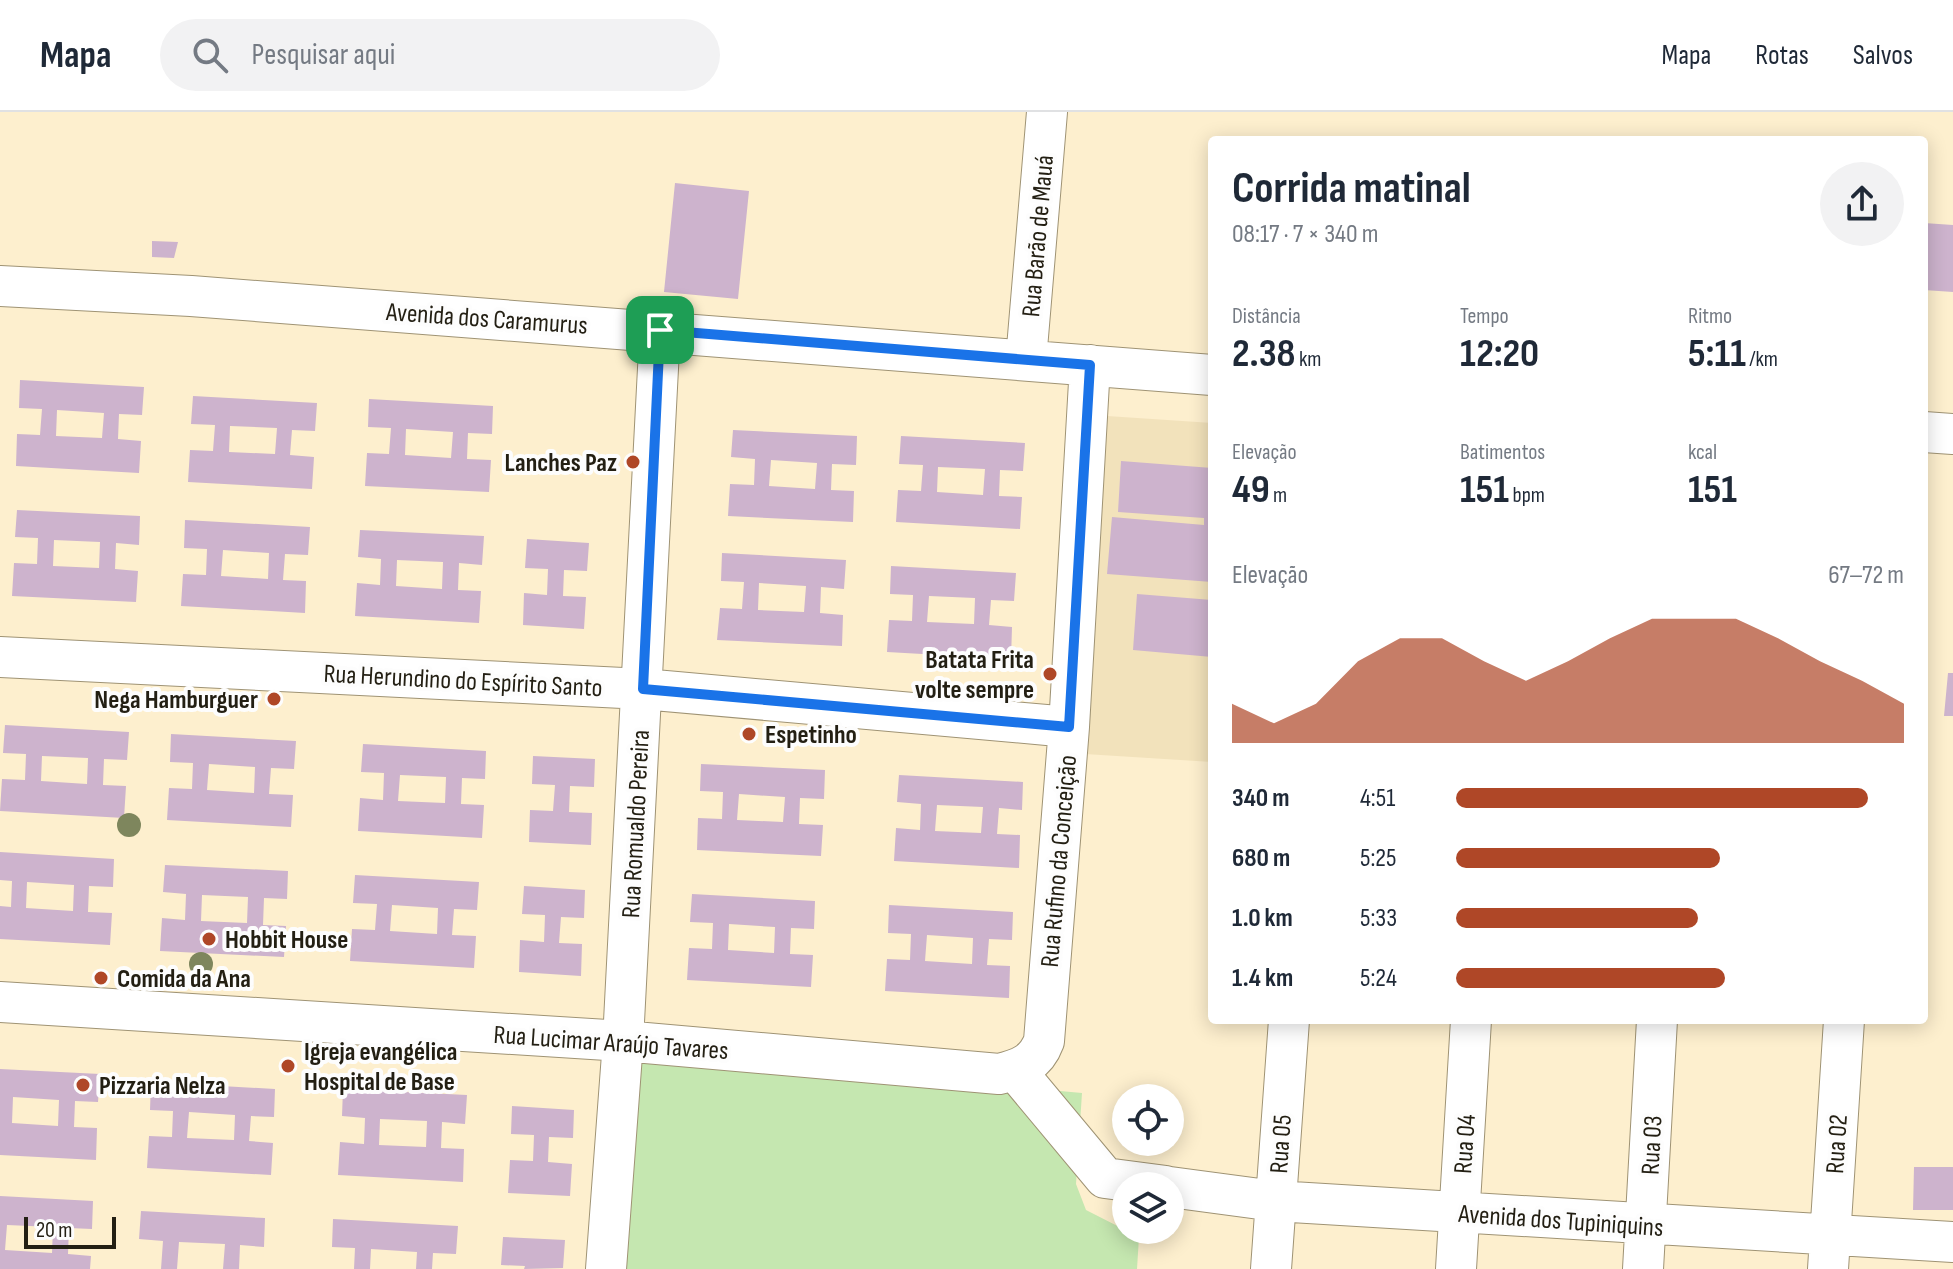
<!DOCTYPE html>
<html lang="pt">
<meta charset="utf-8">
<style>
:root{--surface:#fff;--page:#f2f2f3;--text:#1f2937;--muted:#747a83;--line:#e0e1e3;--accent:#af4727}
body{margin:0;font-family:"Sofia Sans Condensed",sans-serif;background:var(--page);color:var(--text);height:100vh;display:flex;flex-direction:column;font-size:30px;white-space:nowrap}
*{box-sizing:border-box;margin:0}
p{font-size:26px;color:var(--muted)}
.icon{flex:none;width:44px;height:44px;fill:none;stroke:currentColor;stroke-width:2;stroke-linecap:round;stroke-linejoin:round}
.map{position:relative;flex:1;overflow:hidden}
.sheet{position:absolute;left:1208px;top:24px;width:720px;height:888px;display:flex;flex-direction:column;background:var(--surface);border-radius:8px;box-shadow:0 4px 20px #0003}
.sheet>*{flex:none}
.controls{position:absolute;left:1112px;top:972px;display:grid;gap:16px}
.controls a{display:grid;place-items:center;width:72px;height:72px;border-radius:50%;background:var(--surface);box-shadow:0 4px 20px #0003;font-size:40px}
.scale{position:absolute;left:24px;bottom:20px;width:92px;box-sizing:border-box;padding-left:8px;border:4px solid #231f13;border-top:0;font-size:22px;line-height:28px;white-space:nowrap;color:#231f13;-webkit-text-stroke:6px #fdfdfd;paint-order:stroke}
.pin{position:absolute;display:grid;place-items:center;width:68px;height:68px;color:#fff;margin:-34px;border-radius:16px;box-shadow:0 4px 12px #0006}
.round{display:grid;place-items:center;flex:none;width:84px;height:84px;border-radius:42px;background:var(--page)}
.head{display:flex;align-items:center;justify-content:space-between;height:136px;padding:0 24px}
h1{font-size:44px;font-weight:700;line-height:60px}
.figures{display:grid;grid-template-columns:repeat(3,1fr);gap:12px;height:136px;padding:8px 24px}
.figures div{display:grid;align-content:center}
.figures b{font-size:40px;font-weight:700}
.figures small{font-size:22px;font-weight:400}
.figures p{font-size:22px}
.chart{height:224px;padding:16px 24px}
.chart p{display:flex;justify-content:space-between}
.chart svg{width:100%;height:144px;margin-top:8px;fill:var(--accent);opacity:.7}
ul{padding:0 24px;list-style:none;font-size:26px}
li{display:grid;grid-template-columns:128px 96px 1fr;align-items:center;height:60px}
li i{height:20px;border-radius:10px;background:var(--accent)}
header{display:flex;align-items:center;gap:48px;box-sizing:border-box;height:112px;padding:0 40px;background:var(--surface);border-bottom:2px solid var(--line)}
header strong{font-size:38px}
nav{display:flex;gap:44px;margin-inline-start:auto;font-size:28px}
.search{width:560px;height:72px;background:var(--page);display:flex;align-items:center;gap:20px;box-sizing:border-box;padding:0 28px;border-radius:44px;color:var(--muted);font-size:30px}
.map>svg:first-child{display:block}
</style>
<header>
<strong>Mapa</strong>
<div class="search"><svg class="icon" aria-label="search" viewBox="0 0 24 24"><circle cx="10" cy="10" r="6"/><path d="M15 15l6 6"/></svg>Pesquisar aqui</div>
<nav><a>Mapa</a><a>Rotas</a><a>Salvos</a></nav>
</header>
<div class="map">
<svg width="1953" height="1157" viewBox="0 0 1953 1157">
<rect width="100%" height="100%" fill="#fdefce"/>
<path fill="#f2e2bb" d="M1107 304 1212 311V650L1085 642Z"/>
<path fill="#c5e7b0" d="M647 942 1082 981 1076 1072 1086 1098 1139 1125 1137 1157H619L634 951Z"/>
<path fill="#cdb3cd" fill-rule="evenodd" d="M675 71 749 79 738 187 664 180Z
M1924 111 1953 113V180L1924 178Z
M152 129 178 130 174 146 152 145Z
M20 268 144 275 142 303 119 302 118 327 141 329 139 361 16 354 17 322 40 323 42 297 19 296ZM57 298 104 301 102 326 56 324Z
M193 284 317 291 315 319 292 318 290 343 314 345 312 377 188 370 190 338 213 339 215 313 191 312ZM230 314 277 316 275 342 229 340Z
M369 287 493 294 492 322 468 321 467 347 491 348 489 380 365 374 367 341 389 342 391 316 368 315ZM406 317 453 320 451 346 405 343Z
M733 318 857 324 856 353 832 352 831 378 854 379 853 410 728 404 730 372 754 373 755 347 731 345ZM771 348 817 351 815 377 769 374Z
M901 324 1025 331 1023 359 1000 358 999 384 1022 385 1020 417 896 410 898 378 921 379 923 353 899 352ZM938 355 985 357 983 383 937 380Z
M1121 349 1212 356V470L1107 462 1112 405 1204 413V406L1118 400Z
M17 398 140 404 139 433 116 431 115 457 138 459 136 490 12 484 14 451 37 452 38 426 15 425ZM54 428 100 430 99 456 53 454Z
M185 408 310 415 308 443 285 442 283 468 306 469 305 501 181 494 183 462 206 463 207 437 184 436ZM223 438 269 441 268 467 221 464Z
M360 418 484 424 482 453 459 451 458 478 481 479 479 511 355 504 357 471 380 473 381 447 358 445ZM397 448 443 450 442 477 396 474Z
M527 427 589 431 587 459 564 458 563 484 586 485 584 517 523 513 524 481 547 483 548 457 525 456Z
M722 441 846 448 844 477 821 475 820 501 843 503 842 534 717 528 720 496 742 497 744 470 721 469ZM759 471 806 474 804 500 758 498Z
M891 454 1016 461 1014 489 991 488 989 513 1012 515 1011 547 887 540 889 508 912 509 913 483 890 482ZM929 484 975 486 974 512 927 510Z
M1137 482 1212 488V545L1133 538Z
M1948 561H1953V604H1944Z
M5 613 129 620 127 648 104 647 103 673 126 674 124 706 0 699 2 667 25 668 26 642 3 641ZM42 644 88 646 87 672 41 669Z
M171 622 296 629 294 657 271 656 269 682 293 683 291 715 167 708 169 676 192 677 193 651 170 650ZM209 652 255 655 254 681 207 678Z
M363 632 486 639 485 667 462 666 461 692 484 693 482 726 358 719 360 686 383 688 384 661 361 660ZM400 663 446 665 445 691 398 689Z
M533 644 595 647 594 675 570 674 569 700 592 701 591 733 529 730 530 698 553 699 555 673 532 672Z
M701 652 825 658 824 687 800 686 799 712 823 713 821 744 697 738 698 706 722 707 723 680 700 679ZM739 682 785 685 783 710 737 708Z
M899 663 1023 670 1022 698 999 696 997 722 1020 723 1019 756 894 749 896 716 920 718 921 692 897 690ZM937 693 983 695 981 721 935 719Z
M0 740 114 747 113 775 89 774 88 800 112 801 110 833 0 827V794L11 795 12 769 0 768ZM27 770 74 773 73 799 26 796Z
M165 753 288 759 287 787 264 786 263 813 286 814 284 845 160 839 162 806 185 808 186 782 163 780ZM202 783 248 785 247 811 201 809Z
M355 763 479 770 477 798 454 797 452 823 476 824 474 856 350 849 352 817 375 818 377 792 353 791ZM392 793 438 796 437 822 390 819Z
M524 774 585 778 584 806 561 805 559 831 582 832 581 864 519 860 520 828 544 830 545 803 522 802Z
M692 782 815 789 814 817 791 816 790 842 813 843 811 875 687 868 689 836 712 837 713 811 690 810ZM729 812 775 815 774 841 728 838Z
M889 793 1013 800 1012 828 989 827 987 853 1010 854 1009 886 885 879 887 847 910 848 911 822 888 821ZM927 823 973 826 972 852 925 849Z
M0 957 100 962 98 990 75 989 74 1015 97 1016 96 1048 0 1043ZM13 985 59 988 58 1014 12 1011Z
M151 970 275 977 274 1005 251 1004 249 1029 273 1031 271 1063 147 1056 149 1024 172 1025 173 999 150 998ZM189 1000 235 1003 234 1028 187 1026Z
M343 977 467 983 465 1012 442 1010 441 1036 464 1037 463 1070 338 1063 340 1030 364 1032 365 1006 342 1004ZM380 1007 427 1009 426 1035 379 1033Z
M512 994 574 998 573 1026 549 1025 548 1050 572 1052 570 1084 508 1081 510 1048 533 1049 534 1023 511 1022Z
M1914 1055H1953V1098H1913Z
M0 1084 93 1089 92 1117 69 1116 68 1142 91 1144 90 1157H0ZM7 1113 53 1115 52 1141 5 1138Z
M141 1099 265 1106 264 1135 240 1133 239 1157H223L225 1132 179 1130 177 1157H161L163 1129 139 1127Z
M333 1107 458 1114 456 1142 433 1141 432 1157H416L417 1140 371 1137 370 1157H354L355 1136 332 1135Z
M503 1125 565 1128 563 1156 524 1157 525 1154 501 1153Z"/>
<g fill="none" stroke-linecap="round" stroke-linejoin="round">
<g stroke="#9f9374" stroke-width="42">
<path id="minor" d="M0 174 191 184 1212 263
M1026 248 1047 0
M1924 320 1953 322
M0 545 643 577 1069 615
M0 890 623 929 999 962C1020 957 1036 951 1044 929L1069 615 1090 253
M1015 958 1105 1066 1166 1074
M1170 1075 1275 1089 1953 1130
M606 1157 623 929 660 218
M1271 1157 1289 908
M1456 1157 1471 908
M1643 1157 1657 908
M1828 1157 1844 908"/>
</g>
<use href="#minor" stroke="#fff" stroke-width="40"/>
</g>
<g fill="#7e865d">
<circle cx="129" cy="713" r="12"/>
<circle cx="201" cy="852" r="12"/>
</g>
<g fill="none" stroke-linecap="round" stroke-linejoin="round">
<g stroke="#fff" stroke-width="16">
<path id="route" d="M660 218 1090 253 1069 615 643 577Z"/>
</g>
<use href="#route" stroke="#1a73e8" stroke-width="10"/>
</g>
<g fill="#af4727" stroke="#fdfdfd" stroke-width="3">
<circle cx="633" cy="350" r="8"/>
<circle cx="1050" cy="562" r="8"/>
<circle cx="274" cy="587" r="8"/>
<circle cx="749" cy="622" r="8"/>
<circle cx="209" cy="827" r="8"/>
<circle cx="101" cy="866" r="8"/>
<circle cx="288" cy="954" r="8"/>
<circle cx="83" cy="973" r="8"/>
</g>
<g text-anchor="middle" stroke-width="8" stroke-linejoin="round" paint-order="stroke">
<g font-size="26" fill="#231f13" stroke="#fdfdfd">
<text transform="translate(1037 124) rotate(-85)" y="9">Rua Barão de Mauá</text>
<text transform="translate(487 206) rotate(4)" y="9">Avenida dos Caramurus</text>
<text transform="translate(463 568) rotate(3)" y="9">Rua Herundino do Espírito Santo</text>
<text transform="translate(635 712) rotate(-87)" y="9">Rua Romualdo Pereira</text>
<text transform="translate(1058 749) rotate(-85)" y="9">Rua Rufino da Conceição</text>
<text transform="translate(611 930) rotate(4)" y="9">Rua Lucimar Araújo Tavares</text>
<text transform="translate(1280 1032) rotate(-86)" y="9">Rua 05</text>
<text transform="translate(1464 1032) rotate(-86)" y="9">Rua 04</text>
<text transform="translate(1836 1032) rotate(-86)" y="9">Rua 02</text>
<text transform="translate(1651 1033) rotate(-87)" y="9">Rua 03</text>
<text transform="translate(1561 1108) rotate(4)" y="9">Avenida dos Tupiniquins</text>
</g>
<g font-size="26" font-weight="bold" fill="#231f13" stroke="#fdfdfd" text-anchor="start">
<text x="617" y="359" text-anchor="end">Lanches Paz</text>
<text x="1034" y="556" text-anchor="end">Batata Frita<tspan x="1034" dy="30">volte sempre</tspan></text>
<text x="258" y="596" text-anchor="end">Nega Hamburguer</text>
<text x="765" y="631">Espetinho</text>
<text x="225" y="836">Hobbit House</text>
<text x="117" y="875">Comida da Ana</text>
<text x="304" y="948">Igreja evangélica<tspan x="304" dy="30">Hospital de Base</tspan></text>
<text x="99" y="982">Pizzaria Nelza</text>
</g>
</g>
</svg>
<div class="controls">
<a><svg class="icon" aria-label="locate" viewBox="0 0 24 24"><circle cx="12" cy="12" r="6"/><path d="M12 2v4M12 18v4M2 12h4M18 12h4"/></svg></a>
<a><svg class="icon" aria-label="layers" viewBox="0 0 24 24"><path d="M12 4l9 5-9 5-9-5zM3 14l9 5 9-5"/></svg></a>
</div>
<div class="scale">20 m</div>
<div class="pin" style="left:660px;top:218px;background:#1e9e55"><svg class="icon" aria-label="arrive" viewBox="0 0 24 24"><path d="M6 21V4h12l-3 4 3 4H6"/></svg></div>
<section class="sheet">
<div class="head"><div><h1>Corrida matinal</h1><p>08:17 · 7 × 340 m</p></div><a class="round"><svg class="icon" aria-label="share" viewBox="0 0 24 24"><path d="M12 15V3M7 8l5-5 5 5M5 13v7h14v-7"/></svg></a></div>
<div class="figures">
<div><p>Distância</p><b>2.38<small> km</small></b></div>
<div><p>Tempo</p><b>12:20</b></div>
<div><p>Ritmo</p><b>5:11<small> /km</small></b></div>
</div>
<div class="figures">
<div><p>Elevação</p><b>49<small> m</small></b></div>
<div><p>Batimentos</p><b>151<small> bpm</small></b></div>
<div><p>kcal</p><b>151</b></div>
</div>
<div class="chart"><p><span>Elevação</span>67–72 m</p>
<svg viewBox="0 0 160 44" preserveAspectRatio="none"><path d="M0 44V32L10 38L20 32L30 19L40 12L50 12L60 19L70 25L80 19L90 12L100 6L110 6L120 6L130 12L140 19L150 25L160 32V44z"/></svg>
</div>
<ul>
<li><b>340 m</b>4:51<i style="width:92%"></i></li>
<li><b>680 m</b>5:25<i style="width:59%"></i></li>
<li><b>1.0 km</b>5:33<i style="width:54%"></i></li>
<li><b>1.4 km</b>5:24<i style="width:60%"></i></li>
</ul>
</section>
</div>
